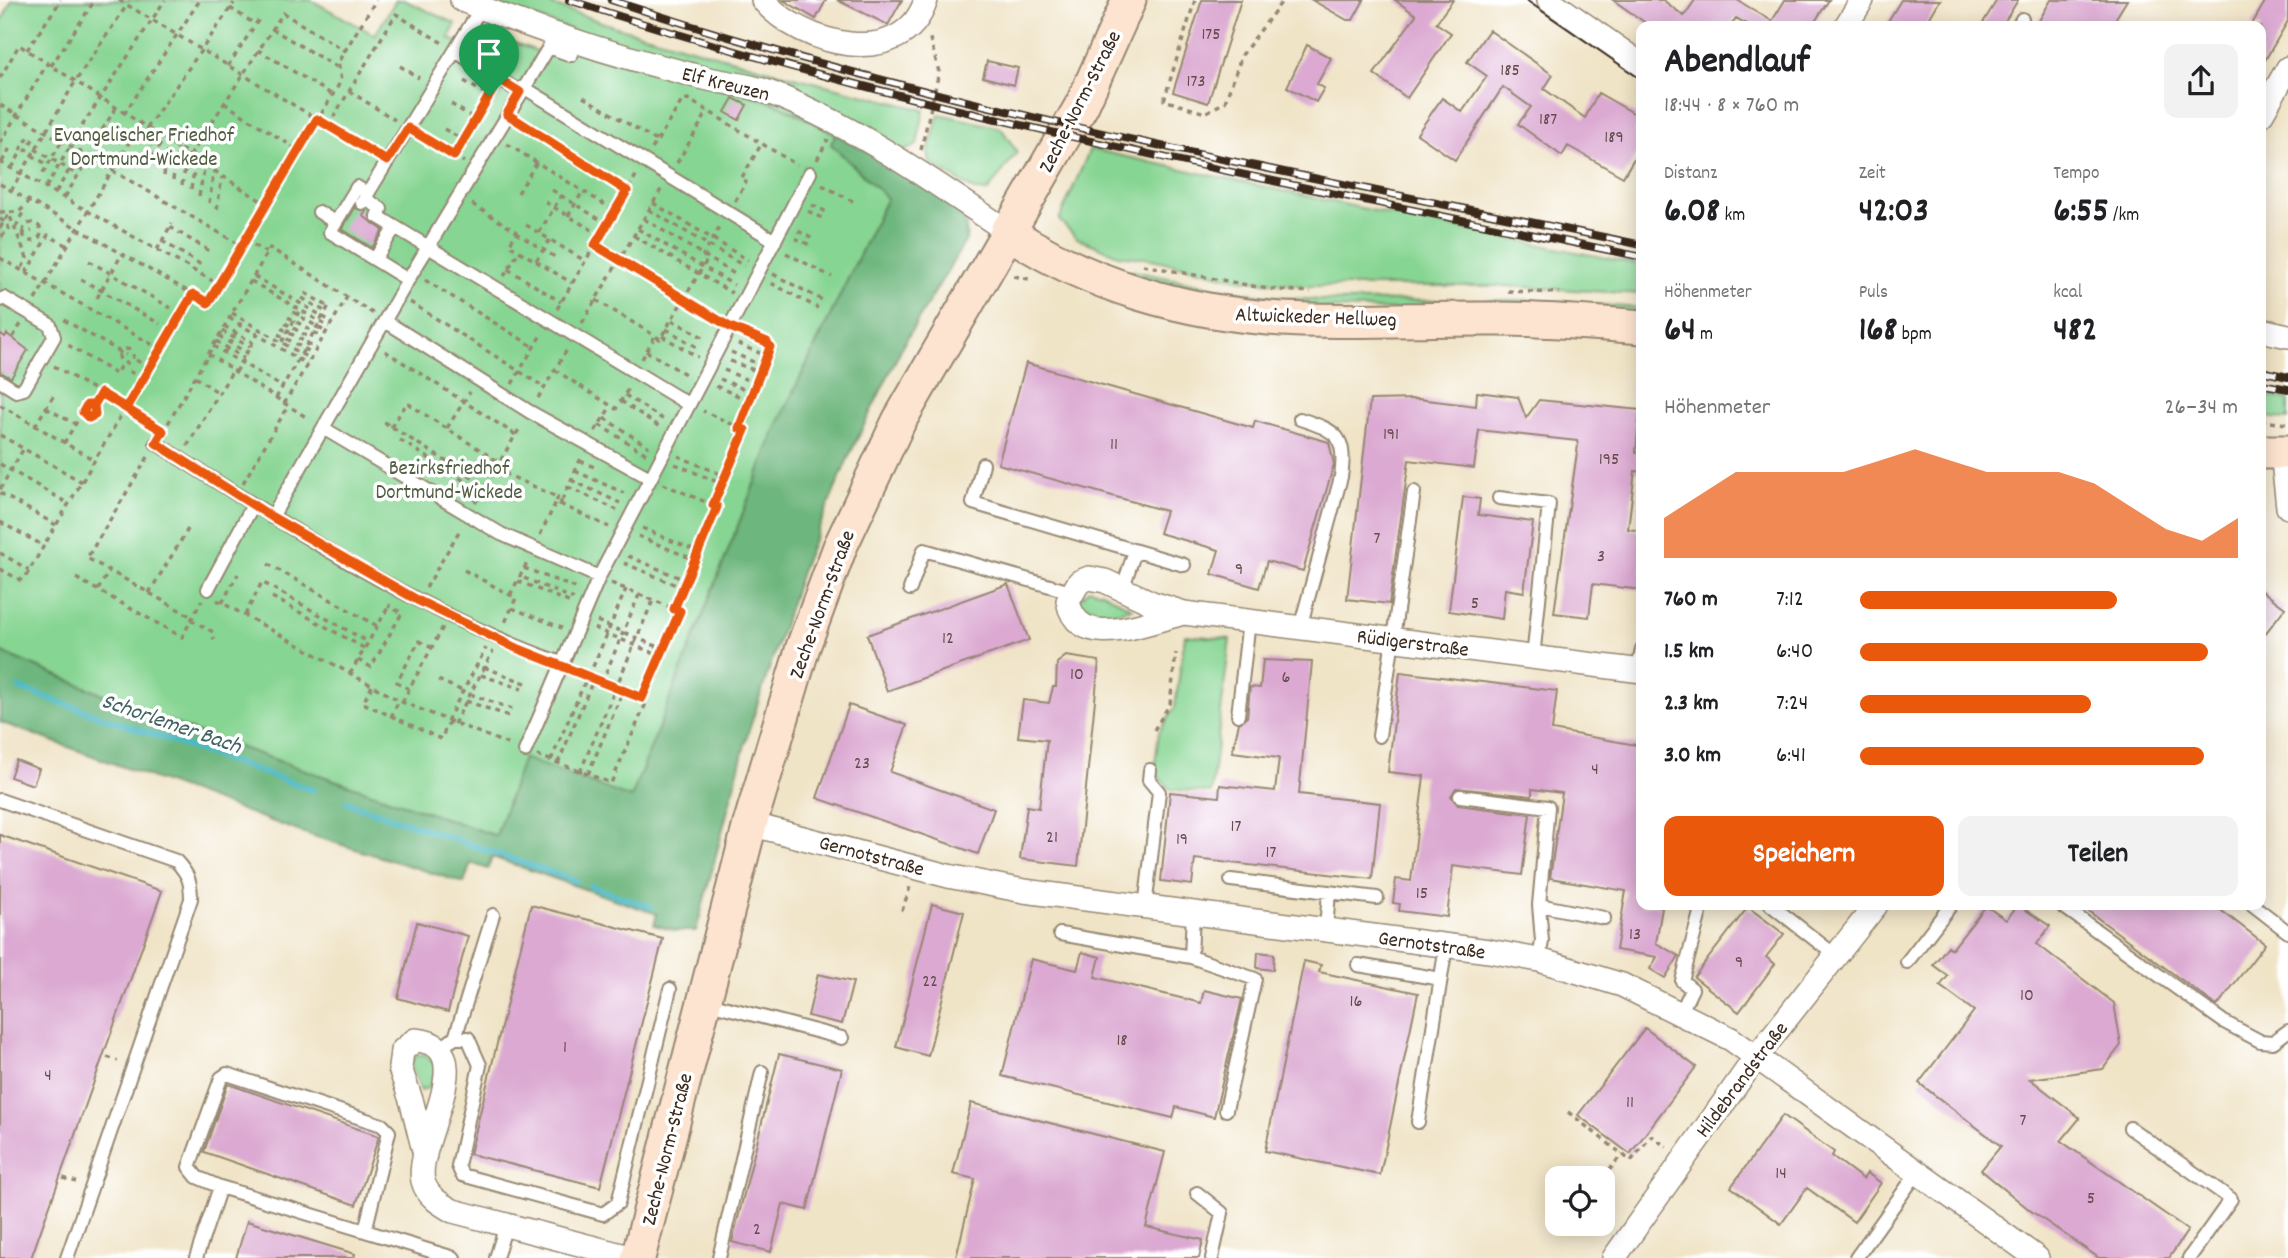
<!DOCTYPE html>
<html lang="de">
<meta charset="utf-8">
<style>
:root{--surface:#fff;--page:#f2f2f2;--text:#202124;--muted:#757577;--accent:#ea580c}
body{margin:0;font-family:Dekko,sans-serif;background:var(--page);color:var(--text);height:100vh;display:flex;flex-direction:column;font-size:26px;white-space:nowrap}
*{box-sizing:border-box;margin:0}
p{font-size:23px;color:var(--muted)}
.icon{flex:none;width:38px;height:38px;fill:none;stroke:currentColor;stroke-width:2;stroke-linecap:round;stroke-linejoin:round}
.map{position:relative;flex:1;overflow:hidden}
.drawer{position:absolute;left:1636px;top:21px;width:630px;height:889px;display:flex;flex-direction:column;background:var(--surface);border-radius:14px;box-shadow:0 4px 18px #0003}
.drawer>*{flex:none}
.buttons{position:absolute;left:1545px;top:1166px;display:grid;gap:14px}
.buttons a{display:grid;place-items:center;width:70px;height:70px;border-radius:14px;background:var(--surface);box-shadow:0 4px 18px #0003;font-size:35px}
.pin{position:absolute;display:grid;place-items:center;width:60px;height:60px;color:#fff;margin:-72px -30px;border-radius:50% 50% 50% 0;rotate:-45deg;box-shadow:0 0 7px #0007}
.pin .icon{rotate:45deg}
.round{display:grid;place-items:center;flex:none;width:74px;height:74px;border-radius:14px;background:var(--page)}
.summary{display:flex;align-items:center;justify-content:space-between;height:119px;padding:0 28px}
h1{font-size:38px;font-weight:700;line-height:52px}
.metrics{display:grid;grid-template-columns:repeat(3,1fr);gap:10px;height:119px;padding:7px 28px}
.metrics div{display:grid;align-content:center}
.metrics b{font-size:35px;font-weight:700}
.metrics small{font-size:19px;font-weight:400}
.metrics p{font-size:19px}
.chart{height:196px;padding:14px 28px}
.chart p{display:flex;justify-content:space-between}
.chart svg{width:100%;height:126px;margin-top:7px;fill:var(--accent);opacity:.7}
.primary-button{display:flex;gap:14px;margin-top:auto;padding:14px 28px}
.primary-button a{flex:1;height:80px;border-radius:14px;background:var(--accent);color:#fff;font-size:28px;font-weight:700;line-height:80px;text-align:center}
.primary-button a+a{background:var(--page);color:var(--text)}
ul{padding:0 28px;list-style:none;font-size:23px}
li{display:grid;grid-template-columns:112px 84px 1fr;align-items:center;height:52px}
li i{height:18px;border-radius:9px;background:var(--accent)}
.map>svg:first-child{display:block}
</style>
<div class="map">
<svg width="2288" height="1258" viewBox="0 0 2288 1258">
<rect width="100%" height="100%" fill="#fff"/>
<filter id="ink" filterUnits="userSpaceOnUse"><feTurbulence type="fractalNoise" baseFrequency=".0143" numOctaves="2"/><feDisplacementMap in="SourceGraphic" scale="14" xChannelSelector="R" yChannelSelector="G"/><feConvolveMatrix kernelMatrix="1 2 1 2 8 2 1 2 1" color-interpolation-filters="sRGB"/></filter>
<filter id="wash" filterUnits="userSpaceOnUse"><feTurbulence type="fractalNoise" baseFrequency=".00686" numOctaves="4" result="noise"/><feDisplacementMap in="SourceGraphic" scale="28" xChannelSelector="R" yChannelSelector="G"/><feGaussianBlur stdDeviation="1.57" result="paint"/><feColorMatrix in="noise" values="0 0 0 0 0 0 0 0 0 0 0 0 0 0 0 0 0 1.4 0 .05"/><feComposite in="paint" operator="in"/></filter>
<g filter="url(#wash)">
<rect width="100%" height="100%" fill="#f0e4c7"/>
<path fill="#87d593" stroke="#618058" stroke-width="2" d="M12 0H311L375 35 396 0H404L456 24 449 38 469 48 483 32 540 52 549 41 770 100 836 134 831 144 887 198 777 426 631 799 523 758 496 836 192 731 0 652V25Z
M483 0H538L613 26 794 77 924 110 917 145 900 153 665 61Z
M939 114 1001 128 1017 152 988 191 974 190 930 163 928 152Z
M1090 149 1393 215 1641 265V294L1507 286H1305L1237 279 1152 259 1118 255 1077 238 1059 220Z
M1133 271 1227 290 1285 298 1339 301 1528 300 1641 308V316L1283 307 1190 291 1131 275Z
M2261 394 2288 400V419L2261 417 2265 399Z
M1089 589 1102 592 1132 608 1089 620 1078 600Z
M1185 635 1230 639 1211 793 1170 789 1154 773 1159 732 1175 707Z
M424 1054 436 1066 431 1086 421 1091 410 1063 418 1055Z"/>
<path fill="#6db67d" stroke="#54704e" stroke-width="2" d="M836 134C869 154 944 189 963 219 967 226 967 233 966 240L903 345 848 458 803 566 748 733 696 931H677L654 925 657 914 492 857 488 869 471 863 464 883 301 832 0 722V652L192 731 496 836 523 758 631 798 777 426 887 198 831 144Z"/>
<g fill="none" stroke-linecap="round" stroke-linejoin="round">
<path stroke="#4bb9c5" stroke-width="6" d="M19 688 313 790
M346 802 576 881
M591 886 650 907"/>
</g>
<g id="blocks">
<path fill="#dba9d2" d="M783 0H826L816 19Z
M837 0H902L888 25Z
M1202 0H1241L1208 103 1173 92Z
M1312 0H1364L1353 20H1347Z
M1395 0H1453L1436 23 1451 33 1407 98 1374 74 1416 15Z
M1613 0H1663L1684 16 1695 0H1737L1772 21 1785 0H1829L1812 26H1750L1736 18 1730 26H1650Z
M1901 0H1940L1925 26H1885Z
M1997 0H2018L2002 26H1981Z
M2051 0H2127L2111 26H2036Z
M2266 0H2288V21L2261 67V26H2251Z
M1489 30 1553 75 1544 89 1585 118 1598 93 1637 115 1635 118 1642 122 1635 134 1642 137V145L1623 177 1568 146 1562 156 1518 124 1531 107 1503 87 1455 160 1417 134 1442 98 1462 112 1487 76 1467 62Z
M1307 45 1331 58 1317 84 1324 88 1316 102 1287 87Z
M987 61 1018 68 1014 85 983 77Z
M733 98 747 105 739 120 725 112Z
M355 208 366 211 363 216 383 230 372 248 342 229Z
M0 333 5 337 7 334 28 350 11 378 0 372Z
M1026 363 1253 428 1255 421 1329 442 1334 464 1303 571 1267 561 1259 588 1212 574 1219 550 1159 533 1166 511 998 464Z
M1477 392 1518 397 1526 418 1539 400 1640 410 1636 452 1642 453V472L1635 471 1628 529 1642 531V590L1593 584 1589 617 1554 613 1578 445 1577 441 1479 430 1474 468 1409 460 1389 604 1347 599 1370 400 1418 399 1476 406Z
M1463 497 1480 499 1478 515 1533 522 1524 592 1505 589 1502 619 1449 611Z
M1008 584 1029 640 887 691 867 635Z
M2261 590 2285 608 2261 639Z
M1066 656 1099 661 1078 866 1020 859 1027 806 1039 808 1047 740 1018 737 1023 700 1049 703 1053 687H1056L1057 663Z
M1263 660 1312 662 1299 794 1380 803 1372 879 1195 859 1192 885 1161 881 1170 792 1219 797 1220 785 1275 791 1279 758 1232 752 1239 723 1247 717 1250 687 1260 688Z
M1400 672 1557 691 1552 730 1642 746V905H1657L1662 908 1656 943 1679 956 1665 978 1650 969 1657 957 1616 950 1626 891 1550 878 1562 793 1532 789V796L1456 788 1451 796 1458 805 1530 814 1522 875 1453 866 1447 917 1399 911 1400 904 1393 903 1396 879 1411 881 1424 776 1388 772Z
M849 705 907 725 890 772 994 809 978 854 817 798Z
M16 760 39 769 33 785 10 777Z
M0 835 162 891 31 1258H0Z
M932 904 964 912 928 1056 896 1047Z
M531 905 663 939 600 1187 470 1154Z
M2018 905 2050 926 2037 944 2114 1003 2121 1045 2103 1069 2030 1079 2080 1118 2061 1141 2188 1230 2169 1258H2099L2031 1211 1981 1170 2001 1146 1919 1083 1974 1011 1940 986 1948 976 1933 965 1948 946 1952 949 1986 906 2006 920Z
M2080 905H2214L2265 944 2217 1006Z
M1748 907 1784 934 1766 957 1775 964 1739 1012 1694 977Z
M417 922 468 936 448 1012 398 998Z
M1082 952 1100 957 1095 977 1201 1003 1204 990 1242 999 1214 1117 1176 1107 1173 1118 1002 1076 1031 959 1077 970Z
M1258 952 1274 954 1273 970 1257 968Z
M1304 961 1321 965 1319 972 1418 993 1380 1175 1265 1151Z
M818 974 853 982 842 1024 808 1016Z
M1645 1028 1696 1067 1630 1154 1578 1115Z
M779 1054 842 1069 807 1210 783 1204 771 1252 732 1242Z
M228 1084 379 1136 356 1205 204 1152Z
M971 1103 1165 1152 1146 1227 1203 1240 1199 1258H956L975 1179 953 1174Z
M1783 1115 1834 1152 1832 1156 1863 1179 1867 1173 1881 1183 1854 1222 1807 1188 1781 1224 1731 1187Z
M247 1221 355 1254 354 1258H236Z"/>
</g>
</g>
<g filter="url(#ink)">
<use href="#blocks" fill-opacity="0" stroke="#968772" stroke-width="2"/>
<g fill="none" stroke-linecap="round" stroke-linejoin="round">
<g stroke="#968772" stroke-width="16">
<path id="lane" d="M2018 26 2022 19
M455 51 520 92
M523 87 775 241
M368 194 357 187 330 232 408 280
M365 198 381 209 377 216 688 404
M362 203 481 8
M319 212 336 223
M375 259 395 227
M0 300 4 298 50 325 54 337 24 389 16 391 0 381
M385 321 530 412 650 478
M1300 419C1337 431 1347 436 1341 477L1300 628
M323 428 501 534 599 577
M156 443C286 526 416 611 561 663
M983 464 973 503 1184 565
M1499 498 1549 504 1533 658
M272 517 408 280 549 47 571 55
M208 589 253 505
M910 589 924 550 1071 592
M1122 590 1135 551
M1638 671 1642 649
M1238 715 1249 621
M1379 736 1414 492
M525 751 599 577 810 173
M1460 796 1548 807 1539 905 1542 941 1539 960
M0 800 176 861C188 874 191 881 191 899L67 1258
M1231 880 1377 898
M1539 905 1604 918
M1771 905 1836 956
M2061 905 2224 1022 2260 1041 2273 1042 2288 1031
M2253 905 2288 932
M1145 907 1159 792 1149 780 1150 770
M1326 929 1329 892
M1060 934 1191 957 1193 913
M1191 957 1255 979 1226 1110
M1907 962 1951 905
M1358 965 1441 979
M705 1002 842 1038
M1681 1012 1692 989 1682 981 1702 905
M455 1038H468L480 1065 458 1166 462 1175 603 1214 618 1203 670 989
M449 1042 455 1038 493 915
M1418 1122 1446 946
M2130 1128 2231 1199 2189 1258
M220 1187 197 1177 189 1167 221 1078 227 1074 382 1125 389 1132 365 1231
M1197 1193 1222 1213 1212 1258
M196 1258 220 1187 454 1258
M496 1258 506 1225
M719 1258 762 1072
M1856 1258 1917 1173"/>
</g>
<g stroke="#968772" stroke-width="26">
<path id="street" d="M462 0C539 31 620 57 700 77 723 83 746 84 768 92 851 123 934 182 1007 231
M763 0C799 44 903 73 926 0
M1549 0 1642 65
M1846 26 1862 0
M2261 115 2288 68
M2261 330 2288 336
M2282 452 2288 507
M1184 613C1148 621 1078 654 1068 601L1079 582 1089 578 1105 581 1152 603 1184 613 1642 671
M750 824 948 876 1024 891 1489 951 1539 960 1622 985 1731 1039 2037 1258
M425 1155 412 1103 400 1068 402 1051 415 1040C485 1044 414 1143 423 1181 427 1196 440 1204 453 1211L633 1258
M1614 1258 1756 1057 1876 905"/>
</g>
<g stroke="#968772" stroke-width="37">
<path id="secondary" d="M1007 231C1087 285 1186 313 1282 319 1353 323 1427 318 1499 319 1547 319 1594 323 1642 327
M2261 452H2288
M638 1258 750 824 803 647 840 547 899 421 1082 105 1129 0"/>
</g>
<path stroke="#968772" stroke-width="3.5" stroke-dasharray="5 5" stroke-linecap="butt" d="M119 0 375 154
M1195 0 1164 100 1205 113 1225 102 1242 55 1283 0
M230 8 255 24
M272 29 338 68
M27 50 61 0
M258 50 331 94
M51 66 95 0
M228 66 261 16
M400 66 419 78
M0 78 19 45 266 204
M464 81 489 96
M349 91 395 120
M583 97 657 141
M224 103 298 150
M451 104 475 119
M0 105 242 246
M124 114 200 0
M520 123 627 191
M82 126 165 0
M328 126 396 14 444 44
M147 128 234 3
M444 129 463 140
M419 135 464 162
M97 138 116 108
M0 143 47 64
M507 144 615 211
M35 149 78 175
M652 149 682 101 688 99 797 165
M20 150 29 136
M921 150 939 72 929 35
M25 152 33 139
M32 155 48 165
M454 155 491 92
M190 156 283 13 345 51
M817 160 828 139
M0 162 218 284
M2 162 11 146
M140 163 157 135
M677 163 708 111
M147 165 164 139
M12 168 21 152
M43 173 62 141
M164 176 168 142
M173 180 177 148
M0 184 208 303 341 81 338 62 376 0
M182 185 188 154
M822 185 856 203
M46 187 70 147
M191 189 196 160
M552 190 599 219
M11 191 75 82 127 5
M56 192 80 152
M518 193 537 162
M199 196 205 165
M65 197 89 157
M735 201 746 182 741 179 762 143
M545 202 592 230
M209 203 214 171
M653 203 748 260
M472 204 517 232 509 245 572 283
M812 205 827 212
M217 209 222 177
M649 210 744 266
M808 211 824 219
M0 212H19L30 201
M568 216 583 191
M0 219 7 223 9 229 0 238
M644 219 738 276
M23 232a9 9 0 1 1 18 0a9 9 0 1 1-18 0Z
M526 225 585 261
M16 227 24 210
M170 227 211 252
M0 228 9 214 27 258 21 270
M638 229 734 285
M798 231 813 239
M516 233 555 257
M539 233 561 196
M21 234 32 231
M634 236 732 293
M795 238 810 245
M245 240 267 253
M162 241 203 266
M595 245 716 318
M157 250 172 223
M786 253 832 277
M0 258 160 349
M89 261 171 308
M536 261 550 239
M1143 265 1268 289 1311 292
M508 269 561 302
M26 273 48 235 67 246
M773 274 824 301
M254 276 332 322
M504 276 519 251
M1014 276 1029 279
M81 279 160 324
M425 280 534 347
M251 281 329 327
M771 283 818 308
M1508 291 1559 293
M305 293 329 307
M97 298 122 254
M302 298 326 312
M35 300 140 124
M596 300 660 339 707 260 703 255 720 226
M410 302 544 387
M557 309 637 174
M293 312 326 332
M232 313 310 359
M288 317 322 337
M229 318 307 364
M64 320 126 355
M672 320 706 339
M285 323 310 338
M582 323 662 188
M224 326 252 342
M281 328 316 348
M666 329 700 349
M222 331 250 347
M278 334 312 353
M219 336 247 353
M662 336 698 357
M13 337 21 324
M216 341 244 358
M282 342 300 310
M738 344 769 357
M68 345 116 374 121 365
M213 346 283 387
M119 356a7 7 0 1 1 14 0a7 7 0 1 1-14 0Z
M385 351 516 435
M646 351 687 375
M731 352 765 367
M224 353 244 319
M208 354 309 419
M642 359 655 336
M136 360 149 368
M730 361 762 373
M54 366 159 428
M555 370 616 409 630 386
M724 370 757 384
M129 371 142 379
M236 372 260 329
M195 377 219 393
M720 379 753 393
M512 384 542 333
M716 386 750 401
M625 395 664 420
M276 398 330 304
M538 398 568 348
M621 401 660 427
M284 404 347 297
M83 411a7 7 0 1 1 14 0a7 7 0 1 1-14 0Z
M0 405 94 460
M46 408 75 424
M90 411 101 393
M604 418 649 447
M2261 421 2288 424
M384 422 485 486
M599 425 648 455
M35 426 55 393
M391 427 407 403 499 462
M447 428 470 392
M739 428 770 353 767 342 745 333
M595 431 611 406
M163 432 270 248 374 314
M0 435 82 482
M400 440 482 492
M64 443 79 418
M187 446 233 370
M678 456 725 476
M148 457 87 558 192 617
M580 461 594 467
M0 464 69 504
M675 464 722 484
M495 469 557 497
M575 471 624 493
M571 480 620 503
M243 483 288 406
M663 484 713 505
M568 487 617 510
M0 489 24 448
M0 493 56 525
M562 500 582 456
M475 503 521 426
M560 504 609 527
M0 522 44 546
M642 528 698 552
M540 535 556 502 560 504 562 500 558 497 556 502
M638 536 695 560
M0 553 29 570
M628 556 685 580
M624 563 683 588
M268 564 377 626
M524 568 578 589
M0 569 20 580 26 576 193 294
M464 570 516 598 504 625
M76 578 182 637 202 600
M524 578 574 599
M518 581 571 603
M611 583 680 611 642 698
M426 588 461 528
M98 590 109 571
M149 593 188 529
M510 595 528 561
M272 597 364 648
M217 600 402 702 510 745
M222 603 238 574
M512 608 562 628
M674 609 717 507 713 505 745 430 703 411
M245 615 262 582 368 642
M191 620 213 632 214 640
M597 621 663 649
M594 628 660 656
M358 660 371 667 402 613 388 606
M484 667 528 684
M350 674 390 604
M481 675 522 689
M589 676 626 589
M438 680 463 691
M602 682 639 595
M372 686 363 703 441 739 449 722
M409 689 397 682 419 641 432 648
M470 694 512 709
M466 701 509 716
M402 702 443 627
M391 717 399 700
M447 721 486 648
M454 724 493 651
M1154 730 1170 704 1176 653
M537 755 611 783 647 701 575 670
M551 760 588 675
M558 763 594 678
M580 772 653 600
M588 774 623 691
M902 911 910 887
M107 1057 118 1061
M1568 1112 1631 1161 1651 1136 1667 1147
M63 1178 76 1182
M1603 1178 1622 1154"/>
<use href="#lane" stroke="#fff" stroke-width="12"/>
<use href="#street" stroke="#fff" stroke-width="23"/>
<use href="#secondary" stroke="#fde4d1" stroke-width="33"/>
<path stroke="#3b2a1e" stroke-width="2" d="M1526 0 1642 80"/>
<g stroke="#3b2a1e" stroke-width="8">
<path id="rail" d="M569 0C919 115 1281 182 1642 257
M611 0C947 112 1296 173 1642 245
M2261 371 2288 377
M2261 384 2288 389"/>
</g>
<use href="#rail" stroke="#fff" stroke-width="5" stroke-dasharray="16" stroke-linecap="butt"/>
</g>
</g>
<g fill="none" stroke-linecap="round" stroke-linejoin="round" filter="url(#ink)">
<g stroke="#fff" stroke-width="14">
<path id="route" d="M489 96 454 156 408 128 387 161 317 119 208 303 193 294 126 408 101 393 94 405H87L83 412 89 418 95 415 94 405 101 393 163 431 156 443 272 517 419 601 514 647 642 698 680 611 674 609 717 507 713 505 745 430 739 428 770 347 767 342 730 327 595 245 627 191 507 114 520 92 499 79 489 96"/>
</g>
<use href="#route" stroke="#ea580c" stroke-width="9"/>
</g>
<g text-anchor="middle" stroke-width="7" stroke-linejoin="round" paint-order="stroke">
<g font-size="18" fill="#634a4b">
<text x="1211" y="39">175</text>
<text x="1510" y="75">185</text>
<text x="1196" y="86">173</text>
<text x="1548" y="124">187</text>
<text x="1614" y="142">189</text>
<text x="1391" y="439">191</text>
<text x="1114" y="449">11</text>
<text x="1609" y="464">195</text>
<text x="1377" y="543">7</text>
<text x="1601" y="561">3</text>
<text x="1239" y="574">9</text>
<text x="1475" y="608">5</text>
<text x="948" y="643">12</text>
<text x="1077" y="679">10</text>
<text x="1286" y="682">6</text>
<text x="862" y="768">23</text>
<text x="1595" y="774">4</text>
<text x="1236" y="831">17</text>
<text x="1052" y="842">21</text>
<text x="1182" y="844">19</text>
<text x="1271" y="857">17</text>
<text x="1422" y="898">15</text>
<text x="1635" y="939">13</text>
<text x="1739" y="967">9</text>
<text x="930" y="986">22</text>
<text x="2027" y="1000">10</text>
<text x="1356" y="1006">16</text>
<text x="1122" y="1045">18</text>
<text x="565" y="1052">1</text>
<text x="48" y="1080">4</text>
<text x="1630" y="1107">11</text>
<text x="2023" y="1125">7</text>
<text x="1781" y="1178">14</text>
<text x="2091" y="1203">5</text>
<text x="757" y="1234">2</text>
</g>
<g font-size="21" fill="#3b2a1e" stroke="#fff">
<text transform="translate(726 83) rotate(14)" y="7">Elf Kreuzen</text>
<text transform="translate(1079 101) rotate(-63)" y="7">Zeche-Norm-Straße</text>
<text transform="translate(1316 316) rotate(2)" y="7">Altwickeder Hellweg</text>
<text transform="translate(821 604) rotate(-70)" y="7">Zeche-Norm-Straße</text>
<text transform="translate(1413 642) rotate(7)" y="7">Rüdigerstraße</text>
<text transform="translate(872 855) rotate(15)" y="7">Gernotstraße</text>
<text transform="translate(1432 944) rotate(8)" y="7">Gernotstraße</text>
<text transform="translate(1741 1079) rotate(-53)" y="7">Hildebrandstraße</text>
<text transform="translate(666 1149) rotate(-76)" y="7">Zeche-Norm-Straße</text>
</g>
<g font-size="21" fill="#525d41" stroke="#fff">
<text x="144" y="141">Evangelischer Friedhof<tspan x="144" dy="24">Dortmund-Wickede</tspan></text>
<text x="449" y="474">Bezirksfriedhof<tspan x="449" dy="24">Dortmund-Wickede</tspan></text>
</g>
<g font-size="23" font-style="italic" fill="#416361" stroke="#fff">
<text transform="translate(172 722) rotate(19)" y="8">Schorlemer Bach</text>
</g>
</g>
</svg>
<div class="buttons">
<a><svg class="icon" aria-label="locate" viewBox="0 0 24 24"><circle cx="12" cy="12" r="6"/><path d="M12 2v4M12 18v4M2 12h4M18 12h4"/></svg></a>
</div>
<div class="pin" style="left:489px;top:96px;background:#1e9e55"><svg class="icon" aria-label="arrive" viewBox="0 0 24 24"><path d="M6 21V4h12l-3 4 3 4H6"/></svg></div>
<section class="drawer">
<div class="summary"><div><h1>Abendlauf</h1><p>18:44 · 8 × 760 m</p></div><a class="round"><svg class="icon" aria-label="share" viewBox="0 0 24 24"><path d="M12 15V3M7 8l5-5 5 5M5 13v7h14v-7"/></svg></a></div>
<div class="metrics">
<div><p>Distanz</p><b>6.08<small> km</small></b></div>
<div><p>Zeit</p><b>42:03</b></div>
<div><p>Tempo</p><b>6:55<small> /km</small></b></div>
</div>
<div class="metrics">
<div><p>Höhenmeter</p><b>64<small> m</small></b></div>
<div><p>Puls</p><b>168<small> bpm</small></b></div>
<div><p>kcal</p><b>482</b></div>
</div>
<div class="chart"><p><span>Höhenmeter</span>26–34 m</p>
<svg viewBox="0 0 160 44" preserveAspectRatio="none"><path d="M0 44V30L10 22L20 14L30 14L40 14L50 14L60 10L70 6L80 10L90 14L100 14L110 14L120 18L130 26L140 34L150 38L160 30V44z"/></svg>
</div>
<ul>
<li><b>760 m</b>7:12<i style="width:68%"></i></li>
<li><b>1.5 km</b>6:40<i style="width:92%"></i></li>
<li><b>2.3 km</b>7:24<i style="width:61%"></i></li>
<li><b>3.0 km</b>6:41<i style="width:91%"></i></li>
</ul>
<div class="primary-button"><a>Speichern</a><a>Teilen</a></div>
</section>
</div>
